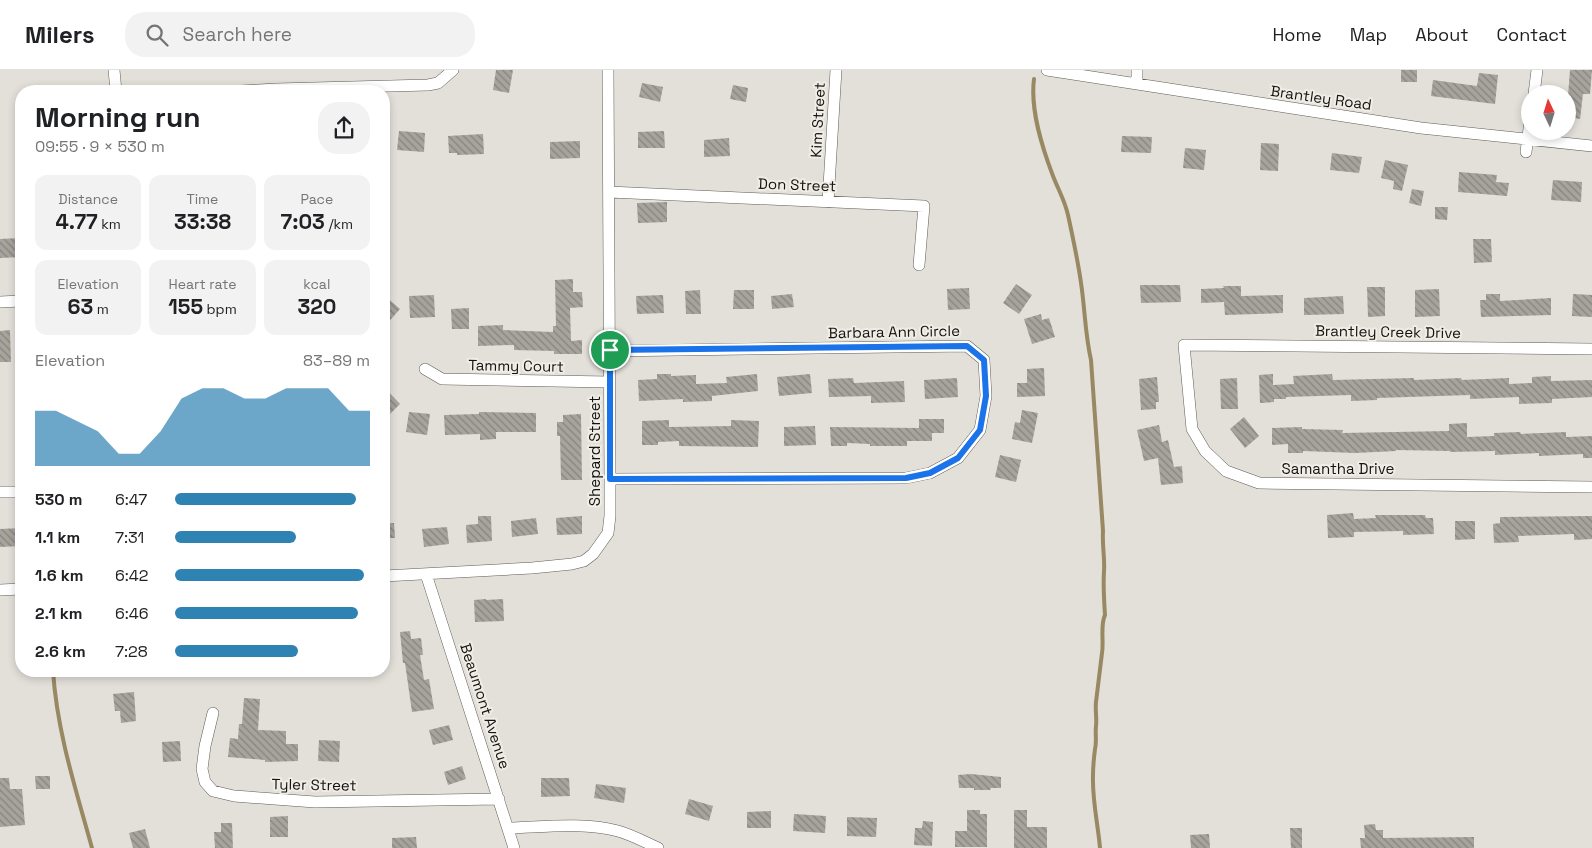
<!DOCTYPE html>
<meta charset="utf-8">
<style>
:root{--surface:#fff;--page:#f2f2f2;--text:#202124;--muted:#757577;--line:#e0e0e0;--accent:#2f83b3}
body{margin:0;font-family:"Space Grotesk",sans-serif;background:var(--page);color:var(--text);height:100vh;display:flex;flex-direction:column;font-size:19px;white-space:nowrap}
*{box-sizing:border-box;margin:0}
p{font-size:16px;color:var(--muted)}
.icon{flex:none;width:28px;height:28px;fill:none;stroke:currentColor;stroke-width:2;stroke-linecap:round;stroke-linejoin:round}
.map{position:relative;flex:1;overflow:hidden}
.details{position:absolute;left:15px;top:15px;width:375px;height:592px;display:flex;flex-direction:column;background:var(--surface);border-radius:20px;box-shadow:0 2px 8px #0003}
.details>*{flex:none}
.needle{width:32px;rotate:356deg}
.controls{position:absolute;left:1521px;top:15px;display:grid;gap:10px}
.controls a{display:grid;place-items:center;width:55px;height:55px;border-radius:50%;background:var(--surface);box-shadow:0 2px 8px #0003;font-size:25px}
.pin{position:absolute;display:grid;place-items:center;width:42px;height:42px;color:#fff;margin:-21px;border:2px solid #fff;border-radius:50%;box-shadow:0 1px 5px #0007}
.round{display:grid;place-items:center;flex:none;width:52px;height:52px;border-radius:20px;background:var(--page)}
.overview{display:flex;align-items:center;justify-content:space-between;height:85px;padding:0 20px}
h1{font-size:28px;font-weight:700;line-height:38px}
.figures{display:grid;grid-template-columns:repeat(3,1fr);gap:8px;height:85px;padding:5px 20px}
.figures div{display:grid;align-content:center;border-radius:12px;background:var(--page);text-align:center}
.figures b{font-size:21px;font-weight:700}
.figures small{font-size:14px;font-weight:400}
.figures p{font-size:14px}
.chart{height:140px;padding:10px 20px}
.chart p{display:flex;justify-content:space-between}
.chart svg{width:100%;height:90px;margin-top:5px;fill:var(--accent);opacity:.7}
ul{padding:0 20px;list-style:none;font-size:16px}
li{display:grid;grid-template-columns:80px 60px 1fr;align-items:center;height:38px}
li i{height:12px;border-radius:6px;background:var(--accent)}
header{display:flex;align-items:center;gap:30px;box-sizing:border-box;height:70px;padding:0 25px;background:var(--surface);border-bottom:1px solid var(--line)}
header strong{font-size:24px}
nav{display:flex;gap:28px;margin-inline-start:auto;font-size:18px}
.search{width:350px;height:45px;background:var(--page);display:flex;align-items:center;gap:12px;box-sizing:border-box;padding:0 18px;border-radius:20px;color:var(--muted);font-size:19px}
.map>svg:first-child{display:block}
</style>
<header>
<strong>Milers</strong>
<div class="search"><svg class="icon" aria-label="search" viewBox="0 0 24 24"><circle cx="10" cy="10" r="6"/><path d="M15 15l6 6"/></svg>Search here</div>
<nav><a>Home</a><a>Map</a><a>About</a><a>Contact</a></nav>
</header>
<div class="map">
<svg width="1592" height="778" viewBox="0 0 1592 778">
<defs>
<pattern id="building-back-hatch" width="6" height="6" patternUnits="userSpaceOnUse" patternTransform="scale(1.25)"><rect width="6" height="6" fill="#a7a49e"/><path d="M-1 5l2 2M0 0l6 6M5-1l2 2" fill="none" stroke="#87847f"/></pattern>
</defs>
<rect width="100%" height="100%" fill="#e3e0da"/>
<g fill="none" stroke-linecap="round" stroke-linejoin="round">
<path stroke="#988963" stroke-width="4" d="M1034 9C1030 40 1042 77 1053 106 1058 119 1065 131 1068 145 1073 168 1078 191 1081 213 1085 239 1085 264 1091 290L1103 461C1102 475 1105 488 1104 501 1103 516 1104 530 1105 545 1100 555 1104 571 1102 583 1100 599 1098 616 1096 632 1095 640 1097 648 1096 656 1095 663 1097 672 1095 679 1094 687 1093 696 1093 705 1092 730 1098 754 1100 778
M53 601C57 662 76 720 92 778"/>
</g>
<path fill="url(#building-back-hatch)" d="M496 0H513L509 23 493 20Z
M1401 0H1417V12H1401Z
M1570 0H1592L1590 24H1583L1580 49 1568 47V26Z
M1479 3 1498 5 1495 34 1431 26 1433 10 1477 16Z
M642 13 663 17 660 32 639 27Z
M733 15 748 18 746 32 730 29Z
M399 61 425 63 424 82 397 80Z
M664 61 665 78H638V62Z
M483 64 484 84 457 85V83H449L448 66Z
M1122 66 1152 67 1151 83 1121 82Z
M729 68 730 86 704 87V70Z
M580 71V88L550 89V72Z
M1261 73 1279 74 1278 101 1260 100Z
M1185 78 1206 80 1204 100 1183 98Z
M1332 83 1362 87 1359 103 1330 100Z
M1385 90 1408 95 1402 121 1393 119 1394 111 1381 108Z
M1459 102 1497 105 1496 112 1509 113 1507 126 1458 122Z
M1553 110 1582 112 1581 132 1551 130Z
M1412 119 1424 121 1421 136 1409 133Z
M667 132V152L638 153 637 133Z
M1435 137H1448L1447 150 1435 149Z
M21 168V187L0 188V169Z
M1473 169H1491L1492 192 1474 193Z
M573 209V222H582L583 237 570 238 571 271 582 270V284H554V281L514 280V275L478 276V256L503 255V260L553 262V256H556L555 210Z
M1016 214 1032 225 1019 244 1003 233Z
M1140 215H1180L1181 232 1141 233Z
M1223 216H1241V226L1283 225V243L1225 245 1224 232 1201 233V219L1224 218Z
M1367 217H1385V246L1368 247Z
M969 218 970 239 948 240 947 219Z
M1439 219 1440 246 1415 247V220Z
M700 220 701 244H686L685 221Z
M734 220H754V239H733Z
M792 224 794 237 772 239 771 226Z
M1486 224H1500V231L1551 228V245L1481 247 1480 230H1486Z
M1573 224 1592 225V247L1572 246Z
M384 225 400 239 384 257Z
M434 225 435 247 410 248 409 226Z
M663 225 664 243 637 244 636 226Z
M1343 226 1344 244 1304 245V228Z
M469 238V259H452L451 239Z
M1041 244 1042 250 1049 248 1055 267 1032 274 1024 249Z
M10 260 11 292H0V261Z
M1044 298 1045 326 1017 327V313H1027V299Z
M657 304H671V306L696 305V314L727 313 726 307 757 304 758 321 712 326V331L683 332V329L639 331 638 310 657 309Z
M810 304 812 323 779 326 777 307Z
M1273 304V315L1294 314 1293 306 1332 304 1333 310 1414 308V310L1461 308 1462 310 1509 308V314L1532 313V307L1551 306V311L1592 310V327L1552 329V333L1519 334V327L1470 329V325L1377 328V330L1351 331V325L1286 327V329H1274V332L1260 333 1259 305Z
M1157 307 1159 332H1156V339L1141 340 1139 309Z
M853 308 854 313 904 311 905 332 871 333V326L829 327 828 309Z
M957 308 958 327 925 329 924 310Z
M1237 308 1238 339H1221L1220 309Z
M384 317 400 334 384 350Z
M1022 340 1038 343 1032 373 1012 369 1015 352 1020 353Z
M409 342 430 344 427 365 406 362Z
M479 342 536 343V362H496V369L480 370V364L445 365 444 345 479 344Z
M581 344 582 410H561L560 366H557V352H563V345Z
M1244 347 1259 366 1245 378 1230 359Z
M919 349H944V363H932V371H907V376H870V374L847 373V376H831L830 357 919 358Z
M669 350V357L731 356V350L759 351 758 377 679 376V371L658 372V375H642V351Z
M1467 353V367L1494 366V363L1520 362 1521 364 1566 362V367L1592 366V388H1583V384L1539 386V383L1495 385V381L1450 382V381L1396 380V381L1355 383 1303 381V383H1288V374L1272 375V358L1302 357V359L1343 360 1342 363 1449 361V354Z
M1159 355 1162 372 1168 370 1174 397 1182 396 1183 413 1161 415 1158 388 1144 391 1137 360Z
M815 356 816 375 784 376V357Z
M1000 385 1021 390 1016 412 995 407Z
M1353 443 1354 449 1376 448 1375 445H1425L1426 448H1433L1434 464 1403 465V461L1354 462V467L1328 468 1327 445Z
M478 446H491L492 471 467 473 466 455 478 454Z
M582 446V464L557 465 556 448Z
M1592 446V469L1574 470V464L1518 466 1519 472 1494 473 1493 454 1500 453V447Z
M536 448 538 464 512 467 511 451Z
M1455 451H1475V469L1455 470Z
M384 453H394L395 468H384Z
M447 457 449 474 424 477 422 459Z
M21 458V476L0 477V459Z
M486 529V530L503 529 504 551 475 552 474 530Z
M410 561 411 569 421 568 423 585H420L424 610 429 609 434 639 412 642 405 593H403L400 562Z
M134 622 136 651 121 653 120 641H115L113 624Z
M244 628 260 629 258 660 286 661V674H298V691L265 692V690L228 687 230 668 238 669 239 654H242Z
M449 655 453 670 433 675 429 660Z
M319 670 340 671 339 692 318 691Z
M180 671 181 691 163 692 162 672Z
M462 696 466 709 448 715 444 702Z
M971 704 1001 707V718H991L990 720H974V718H959L958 705Z
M35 706H50V719H36Z
M0 708H9L10 719H22L25 755 0 757Z
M541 708H569L570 726 541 727Z
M596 714 626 718 624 733 594 728Z
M689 729 713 736 709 751 685 744Z
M967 740H980V744H987V777H955V761H967Z
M1014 740H1027V757H1047V778H1014Z
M771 741V758H747V742Z
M794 744 826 746 825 763 793 761Z
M288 746V767H270V747Z
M847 747 877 748 876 767 847 766Z
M923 751 933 752 932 776 914 775 915 758H922Z
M221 753H232L233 778H215L214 762H221Z
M1375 754 1376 760H1383V768L1474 767V778H1361L1360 768H1365L1364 755Z
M1290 758H1302V778H1291Z
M145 759 150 778H133L129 763Z
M1209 764 1210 778H1191L1190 765Z
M416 767 417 778H392V768Z"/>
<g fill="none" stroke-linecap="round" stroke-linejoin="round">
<g stroke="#5e5c56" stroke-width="12">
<path id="minor" d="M114 0 116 21
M1047 0 1421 58 1592 76
M1137 0V13
M241 21 276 19 428 15 438 13 453 0
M1534 24 1537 0
M1526 82 1530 51
M609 122 924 136 919 195
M828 132 836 0
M0 232 21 231
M1592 279 1184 275 1192 359 1205 381 1226 401 1259 413 1592 417
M425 299 442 309 609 312
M610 409 906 408 930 403 958 388 980 360 986 326 984 290 967 276 610 281
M0 422H21
M426 504 514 778
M384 506 532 498 572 494 584 491 593 484 608 463 610 446V409L608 0
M0 520 21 519
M213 643 205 676 202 699 205 712 213 721 234 726 315 732 499 729
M508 758C544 757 583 752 618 761 632 765 645 772 658 778"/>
</g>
<use href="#minor" stroke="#fff" stroke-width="11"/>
</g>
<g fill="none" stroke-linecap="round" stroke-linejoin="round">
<g stroke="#fff" stroke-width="10">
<path id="route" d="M967 276 984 290 986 326 980 360 958 388 930 403 906 408 610 409V280Z"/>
</g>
<use href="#route" stroke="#1a73e8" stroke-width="6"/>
</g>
<g text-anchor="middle" stroke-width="4" stroke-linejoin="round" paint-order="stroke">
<g font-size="15" fill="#131310" stroke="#f0ede7">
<text transform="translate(1321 28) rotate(8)" y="5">Brantley Road</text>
<text transform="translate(818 50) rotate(-87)" y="5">Kim Street</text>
<text transform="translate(797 115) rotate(2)" y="5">Don Street</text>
<text transform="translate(894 262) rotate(-1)" y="5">Barbara Ann Circle</text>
<text transform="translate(1388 262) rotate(1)" y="5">Brantley Creek Drive</text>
<text transform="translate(516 296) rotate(1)" y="5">Tammy Court</text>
<text transform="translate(595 381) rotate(-90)" y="5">Shepard Street</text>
<text x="1338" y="404">Samantha Drive</text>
<text transform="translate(485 636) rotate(72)" y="5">Beaumont Avenue</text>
<text transform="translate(314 715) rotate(1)" y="5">Tyler Street</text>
</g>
</g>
</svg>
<div class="controls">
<a><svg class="needle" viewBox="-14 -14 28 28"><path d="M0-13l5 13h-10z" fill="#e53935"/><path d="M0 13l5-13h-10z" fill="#757577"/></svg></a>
</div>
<div class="pin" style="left:610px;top:280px;background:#1e9e55"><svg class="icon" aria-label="arrive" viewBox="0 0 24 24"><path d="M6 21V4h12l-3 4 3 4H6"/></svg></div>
<section class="details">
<div class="overview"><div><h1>Morning run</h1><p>09:55 · 9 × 530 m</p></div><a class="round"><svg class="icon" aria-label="share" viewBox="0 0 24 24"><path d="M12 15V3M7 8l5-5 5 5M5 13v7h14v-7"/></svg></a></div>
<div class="figures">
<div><p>Distance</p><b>4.77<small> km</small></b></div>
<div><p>Time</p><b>33:38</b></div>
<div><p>Pace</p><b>7:03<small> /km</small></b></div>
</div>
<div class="figures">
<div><p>Elevation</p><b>63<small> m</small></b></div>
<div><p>Heart rate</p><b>155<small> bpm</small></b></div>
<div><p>kcal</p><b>320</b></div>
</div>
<div class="chart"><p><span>Elevation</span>83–89 m</p>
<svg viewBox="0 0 160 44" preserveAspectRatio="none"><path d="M0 44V17L10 17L20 22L30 27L40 38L50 38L60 27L70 11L80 6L90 6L100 11L110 11L120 6L130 6L140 6L150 17L160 17V44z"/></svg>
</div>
<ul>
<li><b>530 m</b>6:47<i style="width:93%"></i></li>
<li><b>1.1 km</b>7:31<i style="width:62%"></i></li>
<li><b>1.6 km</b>6:42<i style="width:97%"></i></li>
<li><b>2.1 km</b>6:46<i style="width:94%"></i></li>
<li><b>2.6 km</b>7:28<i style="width:63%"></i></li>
</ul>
</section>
</div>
